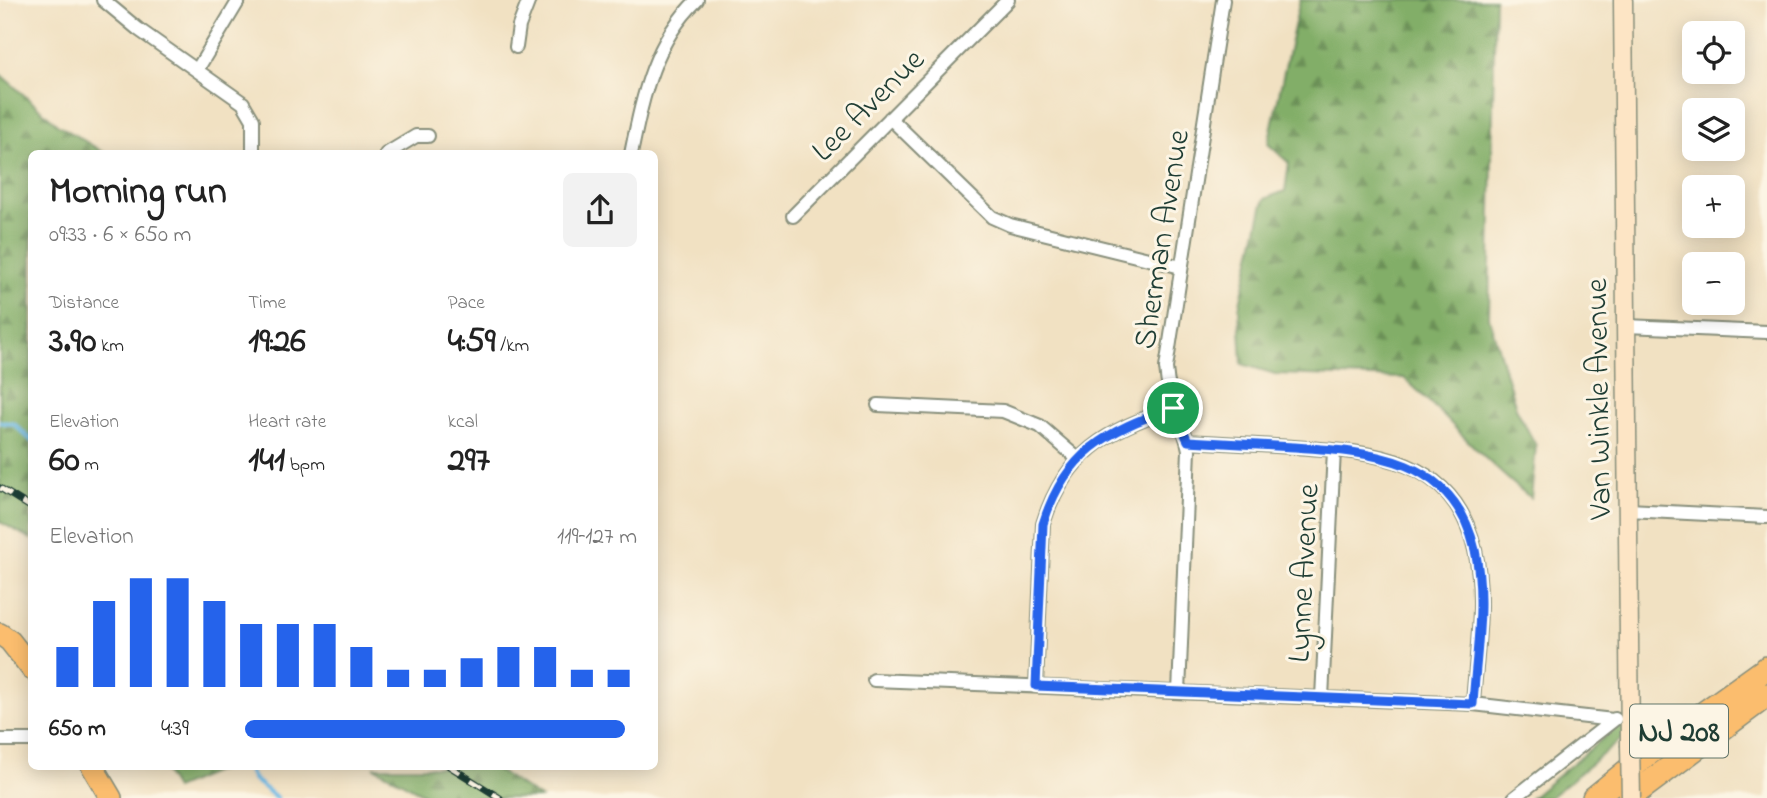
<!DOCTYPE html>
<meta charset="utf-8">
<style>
:root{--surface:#fff;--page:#f2f2f2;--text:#222;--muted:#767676;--accent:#2563eb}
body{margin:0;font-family:"Indie Flower",sans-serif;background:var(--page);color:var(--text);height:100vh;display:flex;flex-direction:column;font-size:26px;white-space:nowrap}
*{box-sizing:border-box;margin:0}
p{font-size:23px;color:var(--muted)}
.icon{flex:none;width:38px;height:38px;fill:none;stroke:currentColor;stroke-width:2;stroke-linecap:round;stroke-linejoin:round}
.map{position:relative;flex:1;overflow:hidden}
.sheet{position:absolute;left:28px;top:150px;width:630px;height:620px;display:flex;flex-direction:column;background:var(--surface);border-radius:10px;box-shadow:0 4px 18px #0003}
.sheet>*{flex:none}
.fabs{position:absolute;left:1682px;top:21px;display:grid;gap:14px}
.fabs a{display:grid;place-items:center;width:63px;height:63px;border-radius:10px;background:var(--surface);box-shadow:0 4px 18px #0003;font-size:35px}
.pin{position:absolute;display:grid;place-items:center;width:60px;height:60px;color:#fff;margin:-30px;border:4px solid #fff;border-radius:50%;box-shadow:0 2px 7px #0007}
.round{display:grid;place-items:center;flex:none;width:74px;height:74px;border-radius:10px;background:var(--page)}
.summary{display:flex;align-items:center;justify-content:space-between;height:119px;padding:0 21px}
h1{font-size:38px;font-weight:700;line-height:52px}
.metrics{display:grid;grid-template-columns:repeat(3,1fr);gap:10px;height:119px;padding:7px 21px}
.metrics div{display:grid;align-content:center}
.metrics b{font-size:35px;font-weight:700}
.metrics small{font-size:19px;font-weight:400}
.metrics p{font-size:19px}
.chart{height:196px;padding:14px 21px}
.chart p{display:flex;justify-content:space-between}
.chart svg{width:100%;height:126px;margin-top:7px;stroke:var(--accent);stroke-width:6}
ul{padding:0 21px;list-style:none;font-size:23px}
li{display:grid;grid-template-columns:112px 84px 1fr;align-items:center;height:52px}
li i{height:18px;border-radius:9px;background:var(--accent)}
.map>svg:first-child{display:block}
</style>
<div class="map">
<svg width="1767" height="798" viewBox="0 0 1767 798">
<defs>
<pattern id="forest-firs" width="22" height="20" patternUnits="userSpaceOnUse" patternTransform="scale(1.75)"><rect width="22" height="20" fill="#82ae67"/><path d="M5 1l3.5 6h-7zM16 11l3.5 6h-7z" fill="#6a8f56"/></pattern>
</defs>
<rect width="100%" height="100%" fill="#fcf5e5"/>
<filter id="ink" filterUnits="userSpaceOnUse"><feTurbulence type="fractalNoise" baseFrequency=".0143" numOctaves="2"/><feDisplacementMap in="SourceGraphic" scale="14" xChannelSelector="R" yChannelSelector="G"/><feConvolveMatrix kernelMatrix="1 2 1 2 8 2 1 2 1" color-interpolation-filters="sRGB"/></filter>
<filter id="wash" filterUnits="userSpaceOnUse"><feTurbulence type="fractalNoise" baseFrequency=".00686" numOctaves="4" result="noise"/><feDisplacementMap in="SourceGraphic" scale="28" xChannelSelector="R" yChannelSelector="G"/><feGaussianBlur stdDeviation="1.57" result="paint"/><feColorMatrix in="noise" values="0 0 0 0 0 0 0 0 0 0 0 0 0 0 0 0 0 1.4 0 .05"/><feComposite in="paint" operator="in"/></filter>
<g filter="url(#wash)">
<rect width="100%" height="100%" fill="#f1e1c2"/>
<path fill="url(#forest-firs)" stroke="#50764e" stroke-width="2" d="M1300 0H1495L1489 317 1516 408 1536 446 1531 498C1484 462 1448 417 1404 378L1275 374 1242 364 1239 308 1264 199 1285 191 1289 163 1268 144Z
M0 74 57 124 106 154H32L31 539 0 522Z
M1630 716V732L1549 798H1531Z
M162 767H226L175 789Z
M374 767H492L540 798H431Z"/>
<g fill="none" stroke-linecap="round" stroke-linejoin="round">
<path stroke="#6cbae6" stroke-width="4.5" d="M0 422 14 424 32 441
M247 766 253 779 277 798"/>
</g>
</g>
<g filter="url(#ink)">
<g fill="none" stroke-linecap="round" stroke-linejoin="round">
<g stroke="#888f7b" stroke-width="16">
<path id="street" d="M103 0 138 29 243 103 253 120V154
M516 47 519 26 529 0
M197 70 239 0
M890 118 992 217 1010 225 1181 267
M386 154 416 136H428
M631 154C643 96 653 43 697 0
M793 216 1008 0
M1626 326 1767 332
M878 405 1003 411 1040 426 1078 459
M1188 441C1223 443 1258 445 1294 447 1372 452 1454 456 1475 550 1486 599 1476 655 1473 704
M1628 510 1767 517
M874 680 1473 704 1613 720
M1036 686 1043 524C1065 453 1106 431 1173 408
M1179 692 1189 450C1184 421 1168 401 1166 368L1223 0
M1322 698 1334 450
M0 740H32
M1514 798 1615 719"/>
</g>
<g stroke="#888f7b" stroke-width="21">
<path id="secondary" d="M1623 0 1630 745"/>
</g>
<g stroke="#888f7b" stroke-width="24">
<path id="primary" d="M0 634 10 641 32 669
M92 766 111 798"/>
</g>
<g stroke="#888f7b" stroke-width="26">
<path id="highway" d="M1594 798 1658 746 1767 668
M1629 798 1767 695"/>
</g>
<use href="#street" stroke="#fff" stroke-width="12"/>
<use href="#secondary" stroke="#fde5c5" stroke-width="18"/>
<use href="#primary" stroke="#fbbd6e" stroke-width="21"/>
<use href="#highway" stroke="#fbbd6e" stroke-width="23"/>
<g stroke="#1f3d34" stroke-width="7">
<path id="rail" d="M0 488 32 508
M449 766 500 798"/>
</g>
<use href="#rail" stroke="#fcf5e5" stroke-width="4.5" stroke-dasharray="13" stroke-linecap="butt"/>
<g stroke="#888f7b" stroke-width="21" stroke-linecap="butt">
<path id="secondary-bridge" d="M1630 745 1631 798"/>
</g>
<use href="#secondary-bridge" stroke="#fde5c5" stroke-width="18"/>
</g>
</g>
<g fill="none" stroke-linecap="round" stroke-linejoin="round" filter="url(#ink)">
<g stroke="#fff" stroke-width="14">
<path id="route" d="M1173 408 1188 441C1223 443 1258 445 1294 447 1372 452 1454 457 1475 550 1486 599 1476 655 1473 704L1036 686 1043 524C1065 453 1106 431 1173 408Z"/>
</g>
<use href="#route" stroke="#2563eb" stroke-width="9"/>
</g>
<g text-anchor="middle" stroke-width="6" stroke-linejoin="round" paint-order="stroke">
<rect fill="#fcf5e5" stroke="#617469" stroke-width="2" x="1630" y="704.5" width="98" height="53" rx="5"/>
<g font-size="30" font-weight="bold" fill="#1f3d34">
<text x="1679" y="741">NJ 208</text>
</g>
<g font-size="32" fill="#1f3d34" stroke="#fcf5e5">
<text transform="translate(867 104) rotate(-45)" y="11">Lee Avenue</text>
<text transform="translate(1160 239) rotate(-81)" y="11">Sherman Avenue</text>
<text transform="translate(1597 399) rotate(-91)" y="11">Van Winkle Avenue</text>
<text transform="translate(1302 573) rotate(-87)" y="11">Lynne Avenue</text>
</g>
</g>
</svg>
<div class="fabs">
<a><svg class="icon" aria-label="locate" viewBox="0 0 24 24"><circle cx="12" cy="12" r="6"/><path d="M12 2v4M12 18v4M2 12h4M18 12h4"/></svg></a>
<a><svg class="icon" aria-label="layers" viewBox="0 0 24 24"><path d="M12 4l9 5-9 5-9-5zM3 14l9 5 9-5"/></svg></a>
<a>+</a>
<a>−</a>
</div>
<div class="pin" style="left:1173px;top:408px;background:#1e9e55"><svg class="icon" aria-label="arrive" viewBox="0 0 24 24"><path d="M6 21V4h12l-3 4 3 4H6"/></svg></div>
<section class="sheet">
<div class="summary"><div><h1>Morning run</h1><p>09:33 · 6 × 650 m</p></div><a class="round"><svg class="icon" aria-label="share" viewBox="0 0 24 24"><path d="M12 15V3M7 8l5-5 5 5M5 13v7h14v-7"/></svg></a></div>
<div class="metrics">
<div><p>Distance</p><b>3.90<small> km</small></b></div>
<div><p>Time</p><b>19:26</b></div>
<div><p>Pace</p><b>4:59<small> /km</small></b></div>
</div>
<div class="metrics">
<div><p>Elevation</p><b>60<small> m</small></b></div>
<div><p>Heart rate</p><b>141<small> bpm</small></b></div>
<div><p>kcal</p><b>297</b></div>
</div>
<div class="chart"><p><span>Elevation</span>119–127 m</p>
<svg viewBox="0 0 160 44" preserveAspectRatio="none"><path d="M5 44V30M15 44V14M25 44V6M35 44V6M45 44V14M55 44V22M65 44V22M75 44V22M85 44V30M95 44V38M105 44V38M115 44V34M125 44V30M135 44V30M145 44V38M155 44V38"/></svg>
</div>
<ul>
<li><b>650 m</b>4:39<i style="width:97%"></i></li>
</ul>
</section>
</div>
